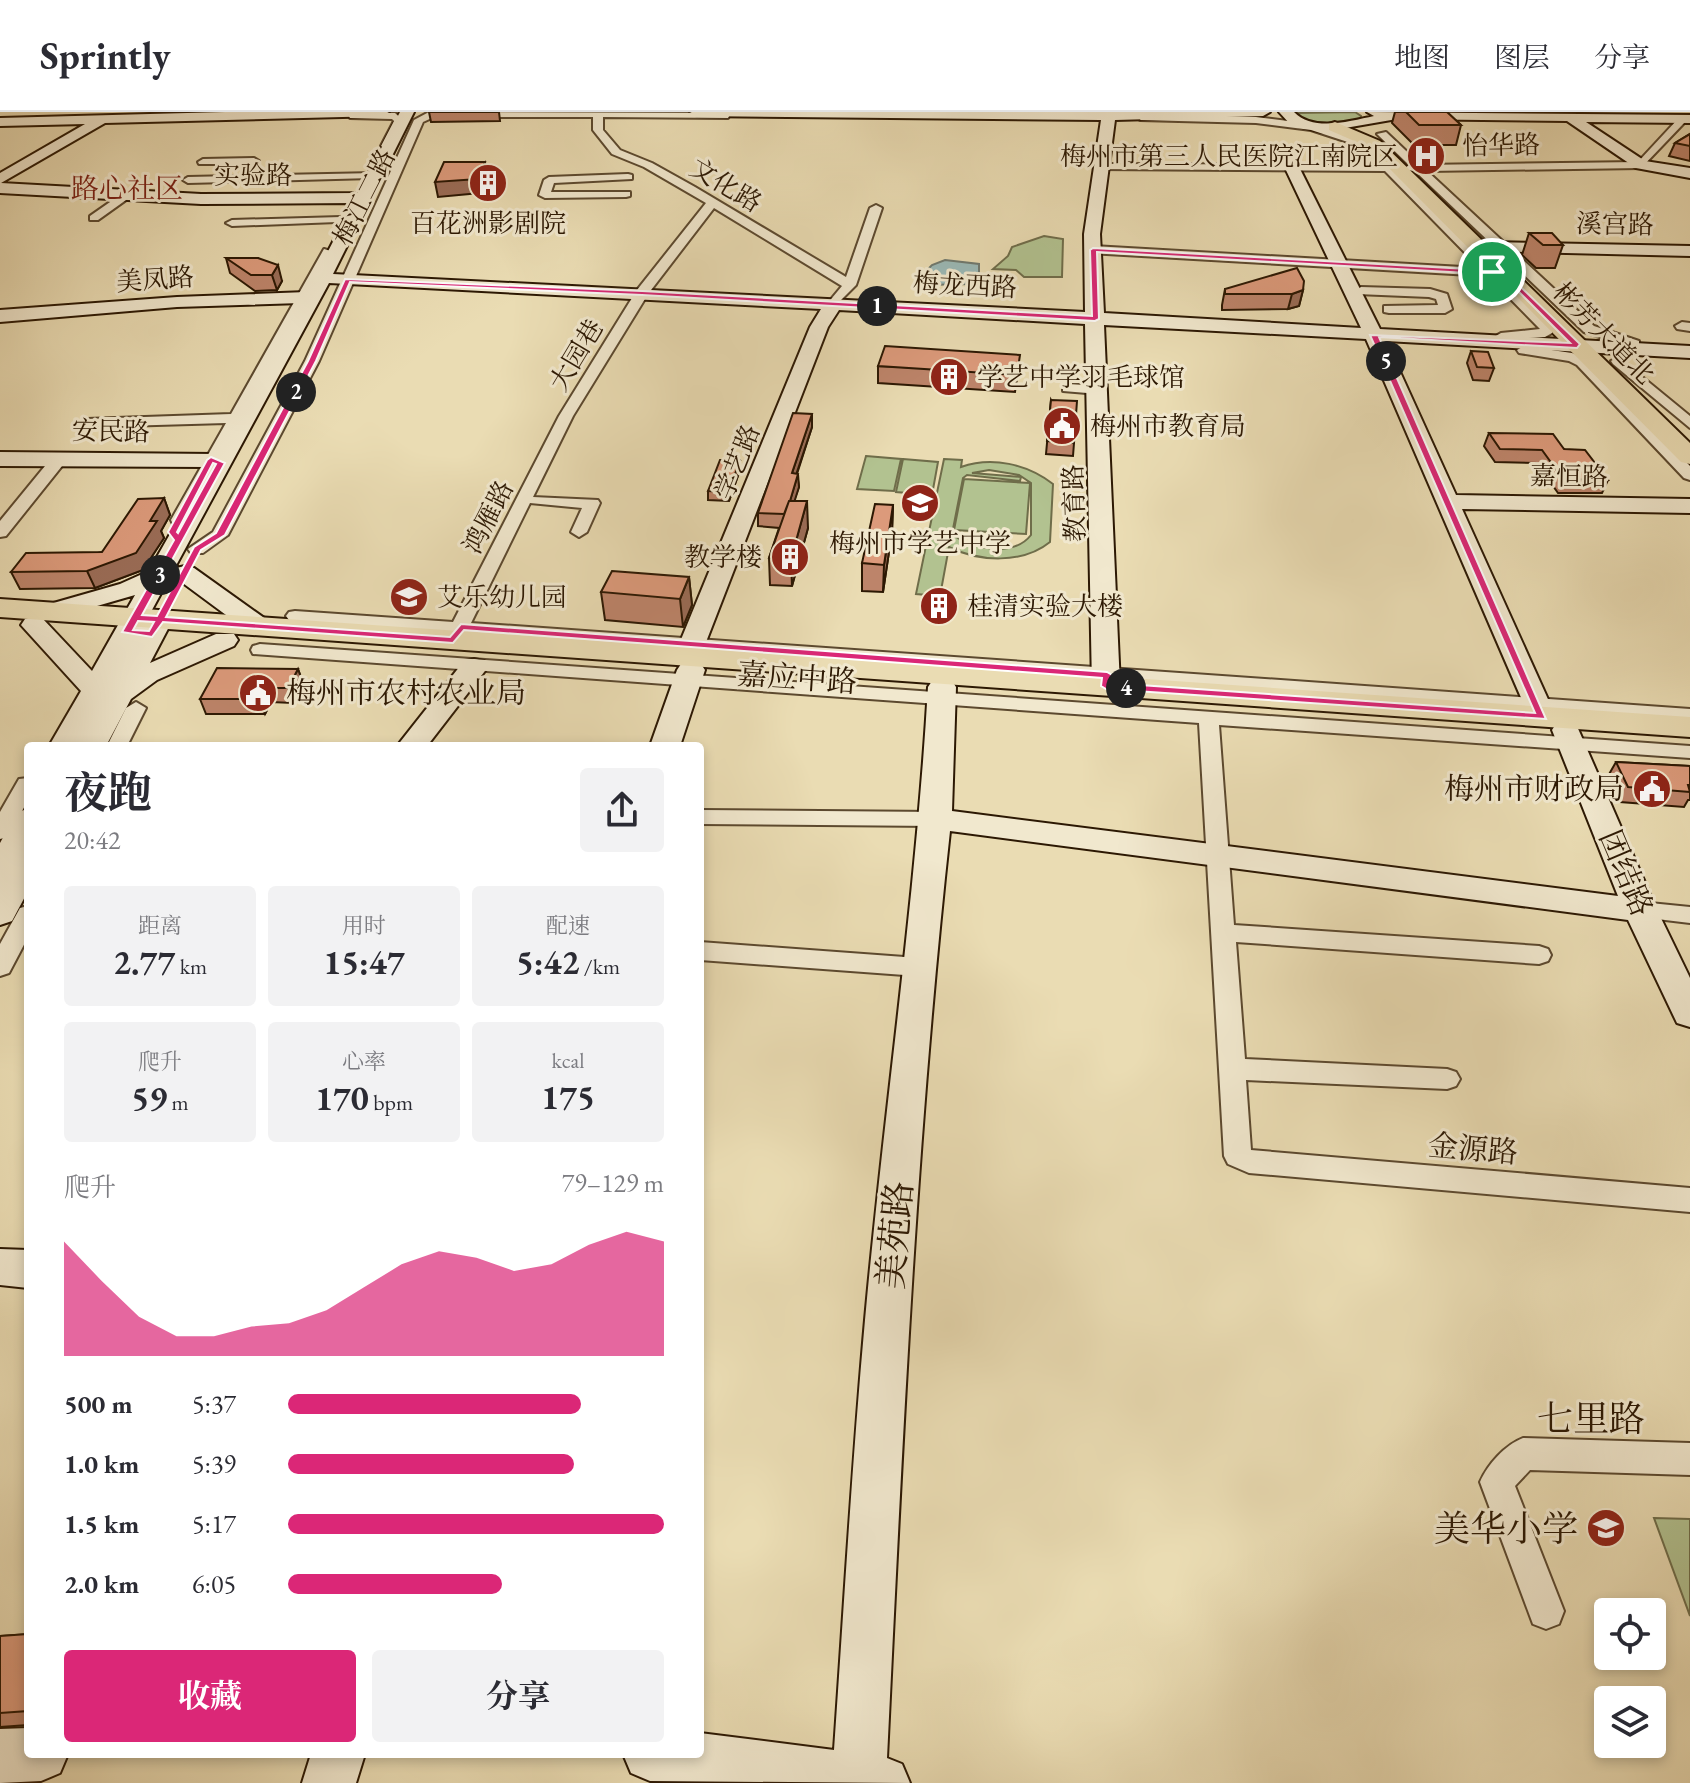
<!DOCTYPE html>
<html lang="zh">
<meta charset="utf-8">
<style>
:root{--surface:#fff;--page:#f2f2f3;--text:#2b2b33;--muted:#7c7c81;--line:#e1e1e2;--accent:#db2777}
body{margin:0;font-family:"EB Garamond","Noto Serif SC",serif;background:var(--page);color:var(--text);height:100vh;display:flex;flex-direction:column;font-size:30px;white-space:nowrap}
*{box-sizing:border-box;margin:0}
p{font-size:26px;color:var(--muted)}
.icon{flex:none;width:44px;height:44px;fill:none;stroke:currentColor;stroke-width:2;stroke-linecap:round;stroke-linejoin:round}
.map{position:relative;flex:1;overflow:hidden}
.drawer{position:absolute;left:24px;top:630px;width:680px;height:1016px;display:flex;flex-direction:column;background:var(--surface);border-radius:8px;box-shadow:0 4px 12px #0003}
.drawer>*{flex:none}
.controls{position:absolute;left:1594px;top:1486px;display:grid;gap:16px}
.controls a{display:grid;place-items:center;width:72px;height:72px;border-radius:8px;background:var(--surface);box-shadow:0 4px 12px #0003;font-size:40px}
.pin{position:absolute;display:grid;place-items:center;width:68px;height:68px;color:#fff;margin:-34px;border:4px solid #fff;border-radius:50%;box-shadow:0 2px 8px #0007}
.km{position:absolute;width:40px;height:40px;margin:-20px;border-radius:50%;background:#222;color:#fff;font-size:22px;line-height:40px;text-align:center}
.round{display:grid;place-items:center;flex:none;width:84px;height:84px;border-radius:8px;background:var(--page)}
.summary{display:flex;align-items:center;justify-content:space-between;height:136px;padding:0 40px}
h1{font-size:44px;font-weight:700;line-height:60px}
.metrics{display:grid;grid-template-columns:repeat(3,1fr);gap:12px;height:136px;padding:8px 40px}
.metrics div{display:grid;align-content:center;border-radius:8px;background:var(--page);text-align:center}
.metrics b{font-size:34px;font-weight:700}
.metrics small{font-size:22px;font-weight:400}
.metrics p{font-size:22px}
.chart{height:224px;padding:16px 40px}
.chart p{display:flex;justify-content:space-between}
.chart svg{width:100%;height:144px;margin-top:8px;fill:var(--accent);opacity:.7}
.button{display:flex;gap:16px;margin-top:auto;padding:16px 40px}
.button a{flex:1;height:92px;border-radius:8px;background:var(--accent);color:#fff;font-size:32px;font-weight:700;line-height:92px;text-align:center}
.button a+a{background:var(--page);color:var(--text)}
ul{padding:0 40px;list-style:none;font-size:26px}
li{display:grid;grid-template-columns:128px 96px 1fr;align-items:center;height:60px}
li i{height:20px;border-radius:10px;background:var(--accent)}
header{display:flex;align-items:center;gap:48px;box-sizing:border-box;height:112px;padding:0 40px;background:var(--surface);border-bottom:2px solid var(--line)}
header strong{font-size:38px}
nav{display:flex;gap:44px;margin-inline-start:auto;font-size:28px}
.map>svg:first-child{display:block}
</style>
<header>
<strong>Sprintly</strong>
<nav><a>地图</a><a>图层</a><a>分享</a></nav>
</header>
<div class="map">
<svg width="1690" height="1671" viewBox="0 0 1690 1671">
<rect width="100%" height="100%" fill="#eadcb3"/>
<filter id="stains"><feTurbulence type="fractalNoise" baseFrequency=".0025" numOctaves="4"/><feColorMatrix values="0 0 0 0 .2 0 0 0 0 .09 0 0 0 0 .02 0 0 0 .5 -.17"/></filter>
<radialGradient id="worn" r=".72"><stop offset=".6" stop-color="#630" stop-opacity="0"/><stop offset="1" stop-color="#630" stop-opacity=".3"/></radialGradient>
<path fill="#b2c290" stroke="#6f6d4a" stroke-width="2" fill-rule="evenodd" d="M1355 0 1361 4 1360 9C1339 14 1311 16 1294 1Z
M1044 124 1063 127 1062 165H1024L1016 158 993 157 1008 144 1012 135Z
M866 344 901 347 894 379 857 377Z
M903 347 938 350 932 383 896 380Z
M944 347 962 348 961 355C992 344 1027 352 1053 372L1050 430C1023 452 979 450 949 435L940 484 916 482ZM989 358 1019 363 1031 371V423C1014 445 972 438 952 422L963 366 967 363 1020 369 1021 365 972 361Z
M964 367 1030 371 1026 422 954 418Z
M1654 1406 1690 1407V1504Z"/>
<path fill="#9bb9b7" stroke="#6f796f" stroke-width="2" d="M945 148 979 152V165L975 172 921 173 919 166 932 153Z"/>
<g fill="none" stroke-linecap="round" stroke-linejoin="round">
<g stroke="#5c492f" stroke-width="4">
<path id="street" d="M429 0 731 1 728 6 603 5V18L620 38 652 51 695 75 846 165 870 96 876 93 882 96 856 173 833 196 827 192 842 174 714 96 648 182 573 304 533 385 598 388 600 391 587 420 579 425 571 420 582 396 530 391 471 511 1690 597V609L466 522 462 529 455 531 446 525 448 520 289 508 286 504 289 500 295 499 453 510 559 304 637 178 706 91 644 55 612 42 593 18V5H434L423 10 319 249 228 423 203 441H191L188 437 213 420 305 249 414 8Z
M347 1H395L404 9 391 34 386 37 381 34 394 9 392 7 350 6Z
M1143 3 1256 5 1312 12 1368 30 1391 53 1399 54 1397 59 1495 157 1502 158 1501 164 1552 214V221L1545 225 1496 228 1494 225 1501 221 1540 217 1488 164 1089 141 1087 138 1093 134 1480 156 1385 59 1098 57V53L1102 52 1379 53 1360 34 1311 18 1256 11 1140 8Z
M1677 8 1685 10 1641 56 1427 59 1594 214 1639 229V235L1634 236 1584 220 1415 59 1406 58 1405 56 1409 53 1377 22 1386 20 1421 53 1638 50Z
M203 47 254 46 259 49 254 52H199L198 50Z
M376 61 377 63 372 66 188 71 183 68 188 65Z
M628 62 632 63V67L554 71 551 80H630V84L626 85 545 86 539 83 544 68 549 65Z
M123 81 133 83 98 108H90V104Z
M341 105V109L337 110 232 114 226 111 232 108Z
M324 137 334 140 187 408 185 412H173L171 408 226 311 87 315 80 311 87 307 231 302Z
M1361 175 1430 177 1447 182 1452 197 1445 201H1389L1384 200V194L1438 193 1436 187 1429 185 1357 182 1355 179Z
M1682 210 1690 211V219L1677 217 1675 214Z
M1524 234 1572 241 1587 247 1690 354V368L1684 366 1577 253 1569 249 1519 241 1517 238Z
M1618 245 1690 304V316L1613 252 1611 249Z
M1068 272 1099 274 1106 278 1099 282 1063 279V273Z
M60 341 68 346 66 349 6 424 0 425V409L54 343Z
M260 532 1690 634V646L1219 613 1234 813 1539 834 1548 837 1551 843 1548 849 1539 852 1236 830 1245 947 1447 957 1456 960 1460 967 1456 974 1447 977 1246 968 1251 1038 1690 1076V1100L1249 1061 1228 1052 1224 1044 1199 611 253 542 251 538 253 534Z
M136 590 146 596 127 634H107L126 596Z
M28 666V688L8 725 0 727V700L19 667Z
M700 698 936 700 944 702 947 707 944 712 936 714 700 712Z
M1640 790 1690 795V811L1632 804 1628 798 1632 792Z
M28 794V825L9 861 0 864V832L20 796Z
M700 830 918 846 927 849 930 855 927 861 918 864 700 848Z
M1523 1326 1690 1331V1363L1530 1358 1515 1374 1564 1499 1559 1512 1546 1517 1533 1512 1480 1370C1488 1352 1505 1333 1523 1326Z"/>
</g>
<g stroke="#2c1803" stroke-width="4">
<path id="secondary" d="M225 0H389L382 4 105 11 1 71 201 82 358 81 400 0H414L333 162 1085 200 1084 122 1101 8 697 4 690 0H1270L1263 4 1115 8 1100 122 1104 201 1361 216 1285 56 1288 53H1298L1380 217 1690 234V246L1386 229 1456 383 1690 387V401L1462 397 1556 605 1552 611 1542 614 1532 611 1366 227 1104 213 1120 574 1116 580 1106 582 1096 580 1092 574 1085 212 839 198 828 215 706 530 702 536H684L680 530 810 215 821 197 329 171 146 509 158 503 167 505 171 511 150 551 216 522H234L238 528 234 534 157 568 131 587 106 634H49L81 579 21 513 25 507H43L92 559 135 483 52 507 43 504 39 499 43 494 120 472 149 459 208 355 0 354V340L215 342 301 191 177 195 0 210V198L177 185 307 180 353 91 201 92 0 81V61L85 12 0 14V6Z
M1279 0H1294C1313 20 1350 9 1374 4L1367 0 1690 3V11L1586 10 1645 49 1690 56V66L1636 56 1567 9 1397 7 1322 20 1290 12Z
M1491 130 1690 134V144L1485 139 1483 135Z
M185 454 194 456 267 508 271 514 267 520H249L176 466 173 461 176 456Z
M474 547 484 549 488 555 427 634H397L464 549Z
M691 550 701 552 705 558 680 634H650L677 558 681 552Z
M942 567 952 569 956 575 952 699 1618 784 1552 618 1556 612 1566 609 1576 612 1657 798 1690 866V915L1677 911 1628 808 950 719C916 1027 902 1336 887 1646L902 1652 910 1671 650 1669 631 1661 623 1642H700V1621L834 1638C844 1495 852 1351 865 1208 884 997 916 787 928 575L932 569Z
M28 697V779L12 809 0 813V731L17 700Z
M0 1137 28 1138V1176L0 1173Z
M28 1616V1642H68L60 1661 41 1669 0 1671V1617Z
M311 1642H365L356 1671H302Z"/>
</g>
<g stroke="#2c1803" stroke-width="4">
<path id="primary" d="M1335 10 1380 29 1690 331V352L1681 350 1368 35 1329 18V12Z
M0 487 1690 605V625L0 505Z"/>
</g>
<use href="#street" fill="#f1e8ce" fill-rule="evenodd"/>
<use href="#secondary" fill="#f1e8ce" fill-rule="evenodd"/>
<use href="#primary" fill="#eadcb3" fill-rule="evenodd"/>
</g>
<path fill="#bd846a" stroke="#2c1803" stroke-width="2" d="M429 0H499L500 9 431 10Z
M1395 0H1447L1461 13 1456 33H1414L1392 11Z
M1690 22V49L1669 44 1675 31Z
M1529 121 1563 133 1555 156H1536L1522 143Z
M226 146H258L282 169 277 178 255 179 230 161Z
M1225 177 1303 178 1299 194 1288 197 1222 198V193Z
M1471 239 1494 256 1489 269 1473 268 1467 251Z
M878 254 1018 260 1015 280 878 271Z
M1051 288 1074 331 1073 344 1046 342Z
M812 315 797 362 799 375 794 389 808 416 792 474 770 473 769 446 779 416 758 414V401Z
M1489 321 1564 337 1608 368 1602 381H1558L1537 351 1495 350 1484 334Z
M740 349V358L729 389 708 388V379Z
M164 386 170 403 161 419 164 426 143 458 95 476 20 477 11 460 102 440Z
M893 393 892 420 883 480 862 479V451Z
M689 465 692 493 683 515 605 508 601 480Z
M298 557 303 571 293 591 271 590 265 602H206L200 587Z
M1616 650 1690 654V688H1688L1684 695 1620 690 1608 664Z
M28 1522V1613L0 1615V1524Z"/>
<path fill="#9a6c56" stroke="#2c1803" stroke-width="2" d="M485 50 487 64 480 81 438 85 435 70Z
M278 153 282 169 277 178 272 163Z
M1303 178 1299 194 1288 197 1292 182Z
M812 302V315L792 375V361Z
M740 349V358L729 389 728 380Z
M798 362 799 375 786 416V402Z
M164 386 170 403 161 419 164 426 143 458 95 476 87 459Z
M807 389 808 416 792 474 791 447Z
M893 393 892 420 883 480 884 453Z
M689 465 692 493 683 515 680 487Z
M298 557 303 571 293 591 288 576Z
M265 576 271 590 265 602 259 587Z"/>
<path fill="#dc9a7b" stroke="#2c1803" stroke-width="2" d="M1406 0H1447L1461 13H1419Z
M1690 22V34L1675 31Z
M444 50H485L478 67 435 70Z
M1529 121H1552L1563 133H1543Z
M226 146H258L278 153 272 163H251Z
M1297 156 1304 169 1303 178 1292 182H1225V177Z
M885 234 1020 243 1017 263 878 254Z
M1471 239 1488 240 1494 256 1477 255Z
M1051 288 1077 289 1074 331 1047 329Z
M793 301 812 302 792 361 798 362 790 389H789L784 402 758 401Z
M1489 321 1553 322 1564 337 1585 338 1608 368 1563 367 1542 338 1500 337Z
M720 348 740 349 728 380 708 379Z
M164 386 150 409H157L136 441 87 459 11 460 26 441 102 440 138 387Z
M789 389H807L791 447 769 446Z
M875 392 893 393 884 453 862 451Z
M612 459 689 465 680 487 601 480Z
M217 556 298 557 288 576H265L259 587H200Z
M1616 650 1690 654V673H1688L1690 680 1628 675Z
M28 1522V1599L0 1601V1524Z"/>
<path fill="#db2777" stroke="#fff" stroke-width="2" fill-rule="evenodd" d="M1093 136 1504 159 1580 232 1577 236 1379 225 1546 607 1106 577 1101 574 1102 566 464 518 453 531 163 510 152 525 122 520 174 428 168 420 207 348 211 345 225 351 142 503 157 504 194 435 216 421 308 249 345 167 642 179 1092 204 1090 138ZM1097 140 1502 163 1570 231 1370 223 1535 601 1112 571V563L1107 560 461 512 450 525 166 505 201 438 225 423 316 249 350 170 642 183 1095 209 1099 207ZM213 351 216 352 178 421 177 420ZM138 509 154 510 149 519 133 518Z"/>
<defs>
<g id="hospital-disc" transform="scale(2)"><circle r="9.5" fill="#8f2418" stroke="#f1e8ce"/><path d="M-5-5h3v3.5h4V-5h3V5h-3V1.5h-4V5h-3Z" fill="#fff"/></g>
<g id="building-disc" transform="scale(2)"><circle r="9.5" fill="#8f2418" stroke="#f1e8ce"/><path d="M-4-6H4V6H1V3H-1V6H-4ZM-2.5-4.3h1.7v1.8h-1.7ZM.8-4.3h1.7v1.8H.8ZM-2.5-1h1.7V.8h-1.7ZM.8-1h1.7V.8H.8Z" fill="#fff"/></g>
<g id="civic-disc" transform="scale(2)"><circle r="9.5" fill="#8f2418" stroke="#f1e8ce"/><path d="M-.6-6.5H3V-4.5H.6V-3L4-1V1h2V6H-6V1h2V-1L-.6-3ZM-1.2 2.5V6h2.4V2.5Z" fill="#fff"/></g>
<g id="school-disc" transform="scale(2)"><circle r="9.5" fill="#8f2418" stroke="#f1e8ce"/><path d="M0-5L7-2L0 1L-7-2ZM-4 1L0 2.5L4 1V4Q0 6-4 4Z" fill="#fff"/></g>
</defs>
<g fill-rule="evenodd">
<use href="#hospital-disc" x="1426" y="44"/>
<use href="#building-disc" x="488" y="71"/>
<use href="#building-disc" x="949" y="265"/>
<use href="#civic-disc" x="1062" y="314"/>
<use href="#school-disc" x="920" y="391"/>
<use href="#building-disc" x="790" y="445"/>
<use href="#school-disc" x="409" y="485"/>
<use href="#building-disc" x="939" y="494"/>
<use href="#civic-disc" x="258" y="581"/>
<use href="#civic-disc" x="1652" y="677"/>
<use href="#school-disc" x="1606" y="1416"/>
</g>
<g text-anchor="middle" stroke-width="6" stroke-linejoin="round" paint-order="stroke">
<g font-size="26" fill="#2c1803" stroke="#f1e8ce">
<text transform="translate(1501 33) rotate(-1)" y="9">怡华路</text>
<text x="253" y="72">实验路</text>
<text transform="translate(726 73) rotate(31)" y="9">文化路</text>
<text transform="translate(364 85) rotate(-63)" y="9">梅江二路</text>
<text transform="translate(1615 112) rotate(1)" y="9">溪宫路</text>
<text transform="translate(155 167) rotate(-4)" y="9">美凤路</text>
<text transform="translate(965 173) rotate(3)" y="9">梅龙西路</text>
<text transform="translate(1604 221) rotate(45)" y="9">彬芳大道北</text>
<text transform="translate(576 243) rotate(-59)" y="9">大园巷</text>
<text transform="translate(111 319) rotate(1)" y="9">安民路</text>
<text transform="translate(737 350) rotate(-68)" y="9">学艺路</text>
<text transform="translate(1569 364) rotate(1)" y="9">嘉恒路</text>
<text transform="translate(1074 391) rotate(-92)" y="9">教育路</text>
<text transform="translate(488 405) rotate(-63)" y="9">鸿雁路</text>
</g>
<g font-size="26" fill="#2c1803" stroke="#f1e8ce" text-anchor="start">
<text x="1398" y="53" text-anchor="end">梅州市第三人民医院江南院区</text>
<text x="488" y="120" text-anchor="middle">百花洲影剧院</text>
<text x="977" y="274">学艺中学羽毛球馆</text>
<text x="1090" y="323">梅州市教育局</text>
<text x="920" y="440" text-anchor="middle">梅州市学艺中学</text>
<text x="762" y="454" text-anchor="end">教学楼</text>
<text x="437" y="494">艾乐幼儿园</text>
<text x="967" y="503">桂清实验大楼</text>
</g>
<g font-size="28" fill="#7a1f14" stroke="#f1e8ce">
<text x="127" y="86">路心社区</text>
</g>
<g font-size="30" fill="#2c1803" stroke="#f1e8ce">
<text transform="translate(797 566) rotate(4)" y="10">嘉应中路</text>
<text transform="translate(1626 761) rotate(67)" y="10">团结路</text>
<text transform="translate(1473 1037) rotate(5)" y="10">金源路</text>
</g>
<g font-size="30" fill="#2c1803" stroke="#f1e8ce" text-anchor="start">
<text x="286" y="591">梅州市农村农业局</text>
<text x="1624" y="687" text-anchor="end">梅州市财政局</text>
</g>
<g font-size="36" fill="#2c1803" stroke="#f1e8ce">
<text transform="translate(894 1123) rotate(-85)" y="13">美苑路</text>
<text x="1591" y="1319">七里路</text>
</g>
<g font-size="36" fill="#2c1803" stroke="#f1e8ce" text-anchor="end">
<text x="1578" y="1429">美华小学</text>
</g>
</g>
<rect width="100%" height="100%" filter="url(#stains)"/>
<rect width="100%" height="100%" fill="url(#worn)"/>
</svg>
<div class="controls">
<a><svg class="icon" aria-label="locate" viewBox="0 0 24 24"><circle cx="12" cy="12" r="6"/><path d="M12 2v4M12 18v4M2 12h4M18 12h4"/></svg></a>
<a><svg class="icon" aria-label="layers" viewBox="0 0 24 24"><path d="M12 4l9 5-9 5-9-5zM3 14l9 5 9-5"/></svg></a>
</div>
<div class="pin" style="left:1492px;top:160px;background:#1e9e55"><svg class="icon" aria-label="arrive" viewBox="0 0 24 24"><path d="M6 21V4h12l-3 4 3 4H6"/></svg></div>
<b class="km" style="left:877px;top:194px">1</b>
<b class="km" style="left:296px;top:280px">2</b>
<b class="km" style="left:160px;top:463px">3</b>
<b class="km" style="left:1126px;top:576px">4</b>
<b class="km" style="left:1386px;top:249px">5</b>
<section class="drawer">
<div class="summary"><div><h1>夜跑</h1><p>20:42</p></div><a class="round"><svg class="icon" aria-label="share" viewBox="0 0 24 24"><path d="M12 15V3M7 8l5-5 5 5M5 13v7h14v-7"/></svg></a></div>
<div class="metrics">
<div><p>距离</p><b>2.77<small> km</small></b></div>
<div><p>用时</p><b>15:47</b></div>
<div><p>配速</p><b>5:42<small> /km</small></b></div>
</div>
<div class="metrics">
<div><p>爬升</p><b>59<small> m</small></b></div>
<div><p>心率</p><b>170<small> bpm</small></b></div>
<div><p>kcal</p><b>175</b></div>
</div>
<div class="chart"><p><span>爬升</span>79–129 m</p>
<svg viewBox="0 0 160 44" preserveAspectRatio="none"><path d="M0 44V9L10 21L20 32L30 38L40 38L50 35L60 34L70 30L80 23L90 16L100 12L110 14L120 18L130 16L140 10L150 6L160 9V44z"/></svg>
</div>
<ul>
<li><b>500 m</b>5:37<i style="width:78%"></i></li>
<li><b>1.0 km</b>5:39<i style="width:76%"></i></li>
<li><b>1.5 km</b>5:17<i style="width:100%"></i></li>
<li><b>2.0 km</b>6:05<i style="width:57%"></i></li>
</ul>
<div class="button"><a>收藏</a><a>分享</a></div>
</section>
</div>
